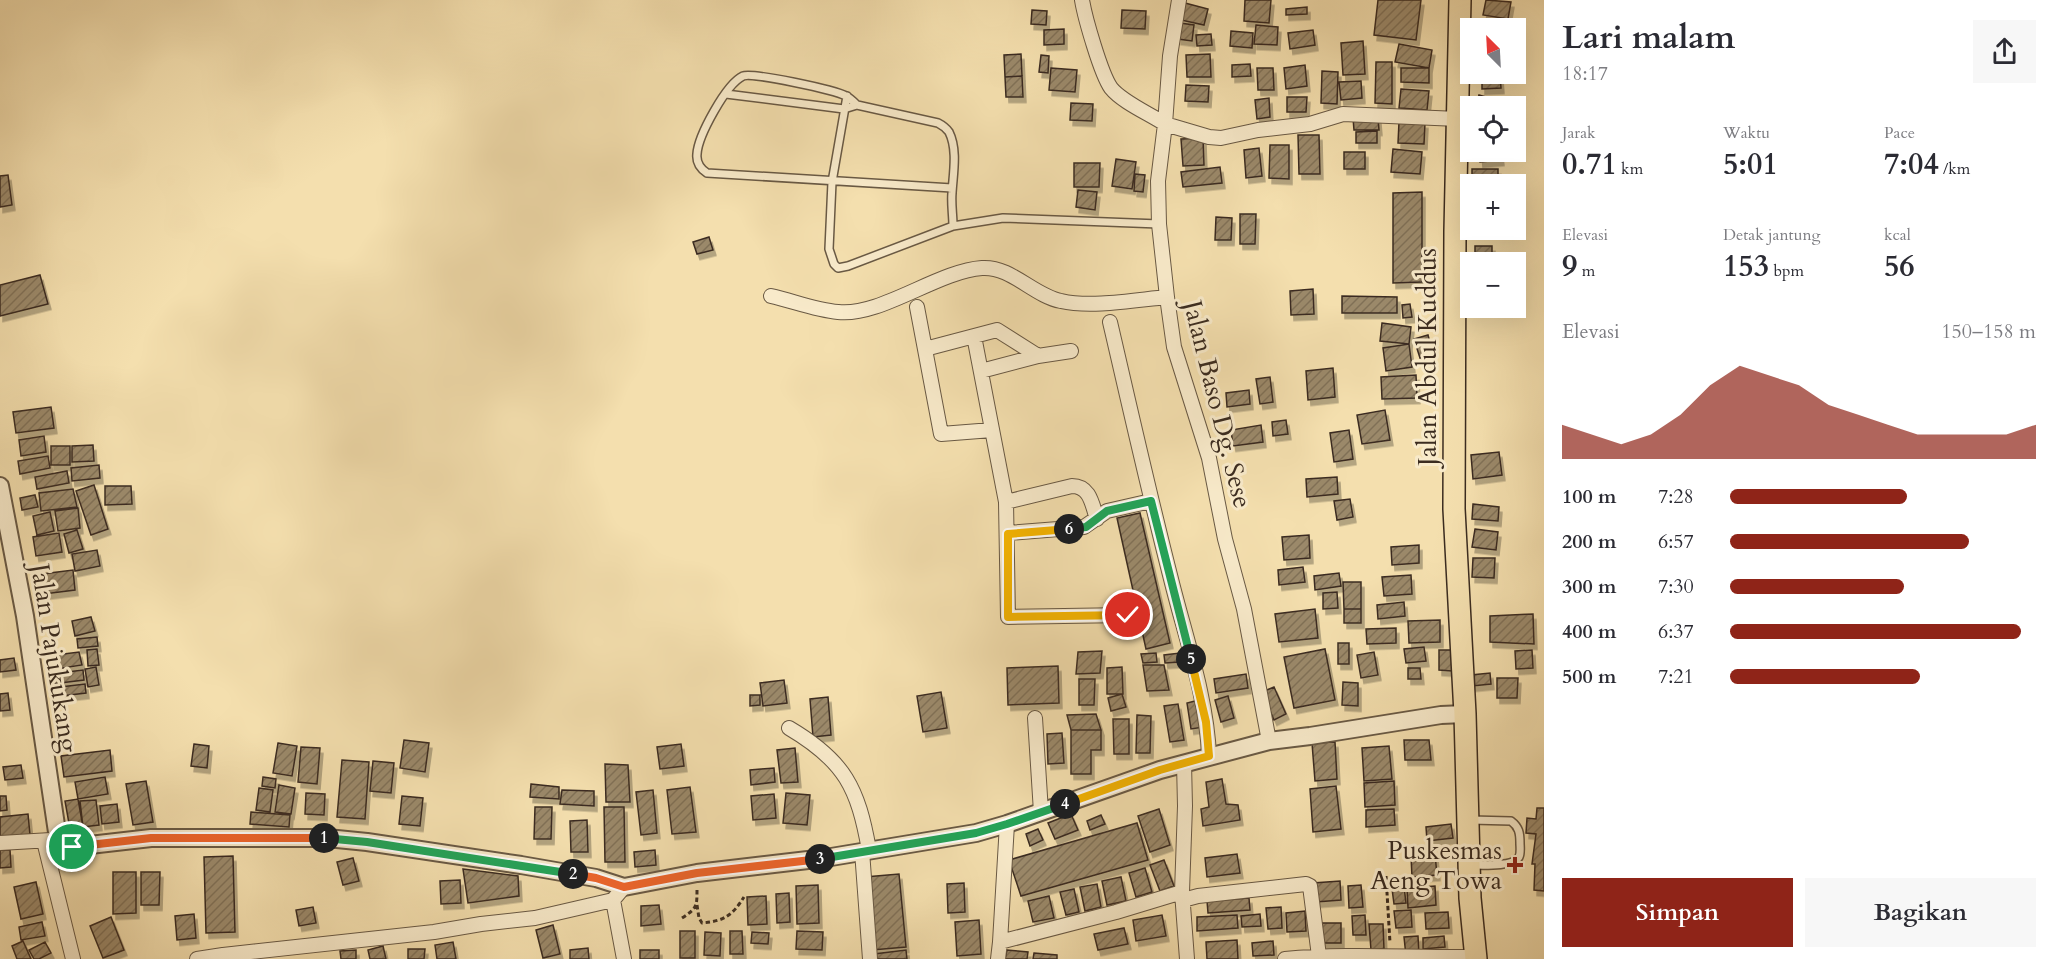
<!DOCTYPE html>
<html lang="id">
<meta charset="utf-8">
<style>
:root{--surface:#fff;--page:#f7f7f7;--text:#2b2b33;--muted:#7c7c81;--accent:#8f2418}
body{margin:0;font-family:Cardo,serif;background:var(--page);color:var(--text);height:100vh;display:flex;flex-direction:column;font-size:22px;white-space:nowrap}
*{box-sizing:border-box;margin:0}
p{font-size:20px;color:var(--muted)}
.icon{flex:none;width:33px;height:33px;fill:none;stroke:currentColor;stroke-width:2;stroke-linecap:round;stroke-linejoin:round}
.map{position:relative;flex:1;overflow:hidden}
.details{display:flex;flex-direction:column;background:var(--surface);width:510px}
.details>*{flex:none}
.needle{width:39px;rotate:336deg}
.controls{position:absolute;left:1460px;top:18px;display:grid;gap:12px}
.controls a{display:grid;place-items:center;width:66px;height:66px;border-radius:0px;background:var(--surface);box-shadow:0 6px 24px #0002;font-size:30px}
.pin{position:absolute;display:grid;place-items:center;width:51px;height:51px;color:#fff;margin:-26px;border:3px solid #fff;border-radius:50%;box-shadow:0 2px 6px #0007}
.km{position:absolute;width:30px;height:30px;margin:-15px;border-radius:50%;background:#222;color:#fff;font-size:16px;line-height:30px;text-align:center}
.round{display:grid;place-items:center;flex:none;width:63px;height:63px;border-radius:0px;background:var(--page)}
.headline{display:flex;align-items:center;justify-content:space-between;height:102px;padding:0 18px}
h1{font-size:33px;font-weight:700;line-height:45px}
.figures{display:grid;grid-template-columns:repeat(3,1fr);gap:9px;height:102px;padding:6px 18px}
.figures div{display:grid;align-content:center}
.figures b{font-size:30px;font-weight:700}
.figures small{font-size:16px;font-weight:400}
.figures p{font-size:16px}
.chart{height:168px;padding:12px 18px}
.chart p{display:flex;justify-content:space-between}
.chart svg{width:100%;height:108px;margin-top:6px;fill:var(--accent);opacity:.7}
.action{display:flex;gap:12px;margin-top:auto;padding:12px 18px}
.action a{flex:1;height:69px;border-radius:0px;background:var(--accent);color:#fff;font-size:24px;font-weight:700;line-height:69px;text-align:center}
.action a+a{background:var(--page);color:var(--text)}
ul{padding:0 18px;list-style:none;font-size:20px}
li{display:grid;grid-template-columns:96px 72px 1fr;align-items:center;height:45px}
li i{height:15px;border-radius:8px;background:var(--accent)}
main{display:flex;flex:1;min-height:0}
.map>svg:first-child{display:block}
</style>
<main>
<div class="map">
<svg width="1544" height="959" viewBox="0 0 1544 959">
<defs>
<pattern id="building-hatch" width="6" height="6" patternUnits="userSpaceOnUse" patternTransform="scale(1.5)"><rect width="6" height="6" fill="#9b896a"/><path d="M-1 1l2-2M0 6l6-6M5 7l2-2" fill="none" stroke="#807057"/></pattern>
<filter id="shadow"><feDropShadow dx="3" dy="5.5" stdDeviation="0" flood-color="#0004"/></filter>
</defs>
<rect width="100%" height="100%" fill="#f4dfae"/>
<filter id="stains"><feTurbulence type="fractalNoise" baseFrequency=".00333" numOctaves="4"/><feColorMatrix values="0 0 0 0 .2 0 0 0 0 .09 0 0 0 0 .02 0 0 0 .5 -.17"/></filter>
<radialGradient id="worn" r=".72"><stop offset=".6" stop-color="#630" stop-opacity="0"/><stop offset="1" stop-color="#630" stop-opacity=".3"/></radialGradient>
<path fill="url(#building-hatch)" stroke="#3b2c20" stroke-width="1.5" filter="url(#shadow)" d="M1245 0H1271L1269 23 1244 21Z
M1378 0H1421L1416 40 1374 35Z
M1486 0 1511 2 1508 19 1483 15Z
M1185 3 1208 9 1204 25 1181 20Z
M1307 7V14L1286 15V9Z
M1032 10 1047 11 1046 25 1031 24Z
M1122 10 1146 11 1145 29 1121 28Z
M1492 20 1519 23 1515 46V28H1491Z
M1180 23 1194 25 1192 41 1178 39Z
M1256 25 1278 27 1277 45 1254 44Z
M1064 29V44L1044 45V30Z
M1313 30 1315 45 1290 49 1288 33Z
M1231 31 1253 33 1252 48 1230 46Z
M1211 34 1212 45 1197 46 1196 35Z
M1363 41 1365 74 1343 75 1341 43Z
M1399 44 1432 50 1429 68 1395 62Z
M1021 54 1022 76 1005 77 1004 55Z
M1210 54 1211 77H1187L1186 55Z
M1041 55 1049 56 1048 73 1039 72Z
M1376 62H1392V104L1375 103Z
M1250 64 1251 76 1232 77V65Z
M1305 65 1307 86 1286 89 1284 68Z
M1051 68 1077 70 1075 92 1049 90Z
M1257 68H1273L1274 90H1258Z
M1401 68H1429V83L1401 82Z
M1322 71 1338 72 1337 104 1321 103Z
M1482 74H1500L1501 88 1482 89Z
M1022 76 1023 97H1006L1005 77Z
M1361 81 1362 98 1341 100 1339 82Z
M1186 85 1209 86 1208 102 1185 101Z
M1401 89 1429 91 1427 110 1399 108Z
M1479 95 1503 102 1502 106H1476Z
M1287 97H1307L1306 112H1287Z
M1269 98 1270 117 1257 119 1255 100Z
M1071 103 1093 104 1092 121 1070 120Z
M1353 118H1378L1379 130H1354Z
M1399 122 1425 123 1424 144 1398 143Z
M1377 131V143H1356V132Z
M1298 135H1319L1320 174H1299Z
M1203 138 1204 165 1183 166 1181 139Z
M1270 145H1289V179L1269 178Z
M1259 148 1262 176 1246 178 1244 150Z
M1393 149 1422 152 1420 174 1391 172Z
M1344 152H1365V169H1344Z
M1479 152H1500L1501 160 1480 162Z
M1116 159 1136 162 1132 189 1112 186Z
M1074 163H1100L1099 187H1074Z
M1220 167 1222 183 1183 187 1181 172Z
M1472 169H1498V184H1472Z
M1135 174 1145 175 1143 192 1134 191Z
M8 175 12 205 0 207V176Z
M1078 190 1097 192 1095 210 1076 207Z
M1422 192V282L1393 283V193Z
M1240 214H1256L1255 244H1240Z
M1216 217 1232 218 1231 240H1215Z
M709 237 713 250 697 254 693 242Z
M1475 246H1492V262H1475Z
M40 275 48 304 0 316V285Z
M1313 289 1314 314 1291 315 1290 291Z
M1342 296 1397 297V313H1342Z
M1410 304 1412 317 1403 318 1402 305Z
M1382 323 1411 327 1409 344 1380 341Z
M1428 335 1433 354 1420 358 1414 339Z
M1409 344 1412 367 1386 371 1383 348Z
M1333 368 1335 397 1308 400 1306 371Z
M1416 375 1417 398 1382 399 1381 377Z
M1270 377 1273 402 1260 404 1256 379Z
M1249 390 1250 404 1227 407 1226 393Z
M51 407 54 428 16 433 13 412Z
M1385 410 1390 440 1362 444 1357 415Z
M1286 420 1288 434 1273 436 1272 422Z
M1261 425 1263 442 1233 446 1231 430Z
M1349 430 1353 459 1334 462 1330 433Z
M44 436 46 452 21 456 19 440Z
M93 445 94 461 72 462V446Z
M51 446H70V465H51Z
M1499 452 1502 475 1473 479 1471 455Z
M48 456 50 468 20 474 18 461Z
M99 465 100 478 72 481 71 468Z
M67 471 69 483 37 489 35 477Z
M1337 477 1338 494 1307 497 1306 479Z
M94 485 108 529 91 535 76 491Z
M105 486H131L132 504 105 505Z
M73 489 77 507 41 511 39 493Z
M35 495 38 507 22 510 20 498Z
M1350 499 1353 517 1337 520 1334 501Z
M1473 504 1499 507 1498 521 1472 519Z
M78 508 80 528 58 531 55 511Z
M50 512 54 531 37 535 33 516Z
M1140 513 1170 643 1146 649 1117 518Z
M1475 529 1498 532 1496 550 1472 547Z
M77 530 83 549 69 553 64 534Z
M59 533 62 552 36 556 33 537Z
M1309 535 1310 558 1284 560 1282 537Z
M1419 545V563L1392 565 1391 547Z
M97 550 100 566 75 571 72 554Z
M1473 558H1495L1494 578 1472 577Z
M1303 567 1305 582 1279 585 1278 570Z
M73 570 75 590 44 594 42 574Z
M1339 573 1341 586 1315 590 1314 576Z
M1411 575 1412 594 1384 596 1382 577Z
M1343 582H1361V609H1344Z
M1337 592 1338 608 1323 609V593Z
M1404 602 1405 616 1378 619 1377 605Z
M1315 609 1318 638 1279 642 1275 614Z
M1344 609H1361V623H1344Z
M1533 614 1534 644 1490 642V616Z
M91 617 95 631 75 636 72 621Z
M1440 620V642L1409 643 1408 621Z
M1396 628V643L1367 644 1366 629Z
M97 637 98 646 78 648 77 639Z
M1338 643H1349V664H1338Z
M1424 647 1426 661 1406 663 1404 649Z
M97 649 99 665 88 666 87 650Z
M1325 649 1335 700 1294 708 1284 657Z
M1439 650H1452V671L1439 670Z
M1532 650 1533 668 1516 669 1515 651Z
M1102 651 1100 673 1076 674 1078 652Z
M79 652 82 665 50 670 48 656Z
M1374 652 1378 675 1361 678 1357 655Z
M1156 653 1157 662 1143 663 1141 654Z
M1180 653V662L1165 663 1164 655Z
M14 658 16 670 0 672V660Z
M1143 665H1164L1169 690 1147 691Z
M1058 666 1059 703 1008 705 1007 668Z
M96 667 99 685 88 687 85 669Z
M1122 667 1123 694H1107V668Z
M1408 668H1420L1421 679H1408Z
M83 670 84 680 52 684 51 674Z
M1490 673 1491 684 1472 686 1471 675Z
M1246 674 1248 688 1216 693 1214 679Z
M1497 678H1518L1517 698H1497Z
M1079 679H1095L1094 705H1079Z
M784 680 787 703 763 706 760 683Z
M1343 682 1358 683V706L1342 705Z
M85 684 86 693 53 697 52 688Z
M1274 687 1286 714 1274 720 1262 692Z
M941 692 947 728 923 732 917 696Z
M8 693 10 710 0 711V694Z
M1122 694 1126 707 1111 711 1108 698Z
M750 695H760V705L750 706Z
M1228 696 1234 718 1221 722 1215 700Z
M828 697 831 735 813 737 810 699Z
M1199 700 1204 727 1191 729 1187 703Z
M1178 704 1184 740 1170 742 1164 706Z
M1096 714 1101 730H1071L1067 715Z
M1137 715 1151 716 1150 753H1136Z
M1113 719H1129V754H1114Z
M1071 730H1101V750H1091V774H1071Z
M1062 733 1064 763 1048 764 1047 734Z
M404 740 429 743 425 772 400 768Z
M1404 740H1429L1431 760H1405Z
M1335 742 1337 779 1315 781 1312 743Z
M278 743 297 746 292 776 273 773Z
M194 744 209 746 207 768 191 766Z
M681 744 684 766 660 769 657 747Z
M1389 746 1392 779 1364 781 1362 748Z
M301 747 320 748 317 784 298 782Z
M795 748 798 782 781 783 777 750Z
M110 750 112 771 64 777 61 756Z
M342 760 369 762 365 819 337 817Z
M373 761 394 763 391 793 370 791Z
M605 764 628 765 630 802H606Z
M21 765 23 778 5 780 3 767Z
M774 768 775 782 751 785 750 770Z
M105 777 108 794 78 799 75 782Z
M263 777 276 779 275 788 262 786Z
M1222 779 1226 804 1238 805 1240 820 1203 826 1201 809 1209 807 1206 782Z
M146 781 153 822 133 825 126 784Z
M1394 781 1395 805 1365 807 1364 783Z
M531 784 559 787V799L530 797Z
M279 785 295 788 291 814 275 812Z
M1336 786 1341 829 1313 832 1310 789Z
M690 787 696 832 672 834 667 790Z
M259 788 273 790 270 812 256 810Z
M562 790 594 791V806L560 804Z
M653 790 657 833 641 835 636 792Z
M306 793 325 794 324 815 305 814Z
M786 793 810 795 807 825 783 823Z
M774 794 776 818 753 820 751 796Z
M0 796H6L7 810 0 811Z
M402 796 423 798 420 826 399 824Z
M78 799 83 827 70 829 65 801Z
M96 800 99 825 83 827 80 801Z
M117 804 119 822 102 824 100 806Z
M535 807H552L551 839H534Z
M604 807H624L625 862H605Z
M1537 808H1544V891L1534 890 1535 864H1532L1536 834 1526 833 1527 818 1536 819Z
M1159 809 1170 845 1150 852 1138 816Z
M1394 809 1395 825 1366 827V810Z
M251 812 290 815 289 827 250 824Z
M28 814 30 835 0 839V817Z
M1071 814 1078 830 1055 839 1048 823Z
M1101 815 1105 824 1090 830 1087 821Z
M587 820 588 852H571L570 821Z
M1137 823 1148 860 1021 896 1009 860Z
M1451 824 1453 838 1427 841 1426 827Z
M1038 829 1043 840 1030 846 1026 834Z
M0 850H10L11 867 0 868Z
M655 850 656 865 635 867 634 852Z
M1237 854 1240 873 1207 877 1205 858Z
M1435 854 1437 875 1412 877 1411 856Z
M233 856 235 932 206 933 204 857Z
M353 858 359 881 343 885 337 862Z
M1164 860 1174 886 1160 891 1150 865Z
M1145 868 1152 892 1136 897 1129 873Z
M463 869 518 876 519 896 468 903Z
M113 872H136V913L113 914Z
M141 872H160L159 905H141Z
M899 874 906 947 872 950 865 877Z
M1121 877 1126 901 1107 905 1102 881Z
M1403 879 1406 903 1394 904 1391 881Z
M460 880 461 903 441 904 440 881Z
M1340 881 1341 900 1316 902 1313 883Z
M36 882 43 914 21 919 14 887Z
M964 883 965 912 948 913 947 884Z
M1097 884 1101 907 1085 911 1080 887Z
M818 885 819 923 797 924 796 886Z
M1361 885 1363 907 1349 908 1348 886Z
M1435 886 1436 905 1408 908 1407 888Z
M1074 889 1079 912 1066 915 1060 892Z
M789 893 790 922 777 923 776 894Z
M766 896 767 924 748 925 747 897Z
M1049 896 1054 918 1033 922 1028 901Z
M1249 898 1250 910 1208 913 1207 901Z
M659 905 661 924 641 926V906Z
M313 907 316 923 299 926 296 910Z
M1281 907 1282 928 1268 929 1266 908Z
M1411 910 1412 927 1396 928 1394 911Z
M1305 911 1306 931 1287 932 1286 913Z
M1448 912 1449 928 1426 929 1425 913Z
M194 914 196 938 177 940 175 916Z
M1260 914 1261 926 1242 927 1241 916Z
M1162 915 1166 936 1136 941 1133 920Z
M1237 915 1238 928 1197 931V917Z
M1365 915 1366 935H1353L1352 916Z
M111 917 124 950 103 958 90 926Z
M979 920 981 954 957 956 955 922Z
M42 922 45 936 21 940 19 927Z
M1321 923H1341V943H1321Z
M1369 924H1383L1384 949 1371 950Z
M553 925 560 954 543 958 536 930Z
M1124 928 1128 944 1098 950 1094 934Z
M680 931H695V958H680Z
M730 931H742L743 954H730Z
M797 931 823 932 822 950 796 949Z
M705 932 721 933 720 956 704 955Z
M752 932 769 933 768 944 751 943Z
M1418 936 1419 955 1406 956 1404 937Z
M1444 936 1445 947 1423 949V938Z
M1237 940 1238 959H1207L1206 942Z
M23 941 31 959H17L12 946Z
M1273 941 1274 955 1253 956 1252 943Z
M45 942 51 953 39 959H34L29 950Z
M453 942 456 959H437L435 945Z
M383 946 386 959H370L368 950Z
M588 948 589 959H570V950Z
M408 949H425L424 959H408Z
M356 950V959H341L340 951Z
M640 950H659V959H640Z
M906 950 907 959H874V954Z
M1007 950 1028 952 1027 959H1005Z
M1034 953 1057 955V959H1033Z"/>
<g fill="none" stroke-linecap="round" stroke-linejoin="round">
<g stroke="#695944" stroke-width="10">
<path id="service" d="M726 94 844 109 857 105
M847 96 832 182 829 249 834 264 838 268 848 266 953 226 1003 218 1159 224
M952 188 707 173C701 169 696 163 697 154 698 136 726 84 743 76 752 72 835 90 846 96 850 98 854 102 857 105L938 123C942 125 946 128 949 132 958 150 953 174 952 193 951 204 953 215 953 226
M1471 820 1511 821C1519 827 1520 833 1520 843 1520 847 1521 853 1519 857 1514 867 1481 865 1471 865"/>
</g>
<g stroke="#695944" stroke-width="16">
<path id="minor" d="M1082 0C1085 18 1101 74 1111 88 1122 102 1150 114 1165 124L1158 181 1159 224 1167 297 1174 347 1209 458 1225 539 1244 609 1269 741
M1179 0 1170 56 1165 124 1209 137 1221 138 1258 130 1310 124 1343 114 1458 119
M771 296C793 301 816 310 838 312 880 317 938 271 982 268 1011 266 1034 296 1061 301 1091 308 1135 300 1167 297
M917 307 941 434 992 430
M1110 322C1130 408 1149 493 1171 579 1185 636 1207 698 1209 756
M974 336 1006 502 1008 617 1128 615
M925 349 997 330 1038 356 1071 351
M981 371 1038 356
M1006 502 1072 486C1090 486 1092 504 1097 519
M1008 533 1084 527 1107 511 1151 501
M1035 718 1041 812
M789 728C845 761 858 788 869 850
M1184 763 1185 806 1182 892 1187 959
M44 841 73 959
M0 843 51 840
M862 851 870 959
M613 900 624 959
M1183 900 1198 896 1306 884 1310 886 1319 956
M1000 942 1007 824
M197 959 223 955
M225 959 223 955 434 932 481 924 535 918 613 900 624 887
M998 959 1000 942 1116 912 1182 892
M1285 959C1348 953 1412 958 1476 957"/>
</g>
<g stroke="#695944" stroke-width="20">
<path id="tertiary" d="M0 486 25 616 57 832 64 844 72 847 151 838H327L367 842 521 865 596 878 624 887 697 873 825 858 976 833 1007 824 1160 770 1269 741 1310 736 1441 715 1465 714"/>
</g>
<g stroke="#3b2c20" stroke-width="24">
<path id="primary" d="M1460 0 1455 231 1454 509 1465 714 1470 898 1476 959"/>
</g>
<path stroke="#3b2c20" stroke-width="3" stroke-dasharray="4.5 3" stroke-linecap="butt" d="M1386 876 1390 943
M697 905 699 918 702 923C724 921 732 916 744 897
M682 918C697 908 697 907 697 889"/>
<use href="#service" stroke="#f8eaca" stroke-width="7"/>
<use href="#minor" stroke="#f8eaca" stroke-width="14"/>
<use href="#tertiary" stroke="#f8eaca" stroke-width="16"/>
<use href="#primary" stroke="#f4dfae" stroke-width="21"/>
</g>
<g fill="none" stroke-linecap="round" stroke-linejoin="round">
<g stroke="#fff" stroke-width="12">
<path id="split-1" d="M72 847 151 838H324"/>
</g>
<g stroke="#fff" stroke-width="12">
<path id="split-2" d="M324 838 367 842 573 874"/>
</g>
<g stroke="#fff" stroke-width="12">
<path id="split-3" d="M573 874 596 878 624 887 697 873 820 859"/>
</g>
<g stroke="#fff" stroke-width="12">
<path id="split-4" d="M820 859 976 833 1007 824 1065 804"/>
</g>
<g stroke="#fff" stroke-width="12">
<path id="split-5" d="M1065 804 1160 770 1209 756 1206 722 1191 659"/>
</g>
<g stroke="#fff" stroke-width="12">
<path id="split-6" d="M1069 529 1086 527 1107 511 1151 501 1191 659"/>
</g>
<g stroke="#fff" stroke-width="12">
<path id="split-7" d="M1069 529 1008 534V617L1128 615"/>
</g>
<use href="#split-1" stroke="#f0652b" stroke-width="8"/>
<use href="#split-2" stroke="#22a559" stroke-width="8"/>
<use href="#split-3" stroke="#f0652b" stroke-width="8"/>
<use href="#split-4" stroke="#22a559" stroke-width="8"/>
<use href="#split-5" stroke="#f5b400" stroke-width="8"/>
<use href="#split-6" stroke="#22a559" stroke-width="8"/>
<use href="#split-7" stroke="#f5b400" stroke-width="8"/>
</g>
<path fill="#8f2418" stroke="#f8eaca" stroke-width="2" d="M1512 856h6v6h6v6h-6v6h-6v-6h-6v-6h6z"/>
<g text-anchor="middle" stroke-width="6" stroke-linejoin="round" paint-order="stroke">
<g font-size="26" fill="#3b2c20" stroke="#f8eaca">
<text transform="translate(1427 357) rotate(-90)" y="9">Jalan Abdul Kuddus</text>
<text transform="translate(1218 404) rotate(76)" y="9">Jalan Baso Dg. Sese</text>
<text transform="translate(55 658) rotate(81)" y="9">Jalan Pajukukang</text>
</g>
<g font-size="26" fill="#3b2c20" stroke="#f8eaca" text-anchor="end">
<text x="1502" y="859">Puskesmas<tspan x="1502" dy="30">Aeng Towa</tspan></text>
</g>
</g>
<rect width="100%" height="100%" filter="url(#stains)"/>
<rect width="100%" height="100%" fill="url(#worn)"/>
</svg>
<div class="controls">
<a><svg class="needle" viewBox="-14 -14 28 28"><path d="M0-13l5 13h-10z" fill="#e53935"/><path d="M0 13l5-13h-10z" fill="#7c7c81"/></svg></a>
<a><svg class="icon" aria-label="locate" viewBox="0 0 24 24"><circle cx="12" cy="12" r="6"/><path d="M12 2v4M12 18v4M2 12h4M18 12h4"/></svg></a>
<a>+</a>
<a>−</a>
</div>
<div class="pin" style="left:72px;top:847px;background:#1e9e55"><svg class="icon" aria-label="arrive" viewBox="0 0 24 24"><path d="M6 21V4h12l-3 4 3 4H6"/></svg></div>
<div class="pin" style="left:1128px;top:615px;background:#d93025"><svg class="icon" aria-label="check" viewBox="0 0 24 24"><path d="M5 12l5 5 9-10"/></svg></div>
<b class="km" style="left:324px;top:838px">1</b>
<b class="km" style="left:573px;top:874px">2</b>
<b class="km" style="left:820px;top:859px">3</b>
<b class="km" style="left:1065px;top:804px">4</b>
<b class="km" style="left:1191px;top:659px">5</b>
<b class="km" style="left:1069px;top:529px">6</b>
</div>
<section class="details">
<div class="headline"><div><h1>Lari malam</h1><p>18:17</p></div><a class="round"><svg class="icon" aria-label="share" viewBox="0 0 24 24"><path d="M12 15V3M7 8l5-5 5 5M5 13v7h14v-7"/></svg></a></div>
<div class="figures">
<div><p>Jarak</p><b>0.71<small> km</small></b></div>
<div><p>Waktu</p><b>5:01</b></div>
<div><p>Pace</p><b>7:04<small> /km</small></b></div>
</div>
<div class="figures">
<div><p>Elevasi</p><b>9<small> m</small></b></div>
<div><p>Detak jantung</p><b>153<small> bpm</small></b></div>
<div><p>kcal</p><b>56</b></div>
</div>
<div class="chart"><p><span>Elevasi</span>150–158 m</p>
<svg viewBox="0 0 160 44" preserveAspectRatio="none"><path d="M0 44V30L10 34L20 38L30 34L40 26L50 14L60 6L70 10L80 14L90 22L100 26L110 30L120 34L130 34L140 34L150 34L160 30V44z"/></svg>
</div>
<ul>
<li><b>100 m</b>7:28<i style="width:58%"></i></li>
<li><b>200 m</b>6:57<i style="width:78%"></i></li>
<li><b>300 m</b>7:30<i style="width:57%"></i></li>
<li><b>400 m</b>6:37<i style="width:95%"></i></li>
<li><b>500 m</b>7:21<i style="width:62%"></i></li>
</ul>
<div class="action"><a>Simpan</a><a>Bagikan</a></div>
</section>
</main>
